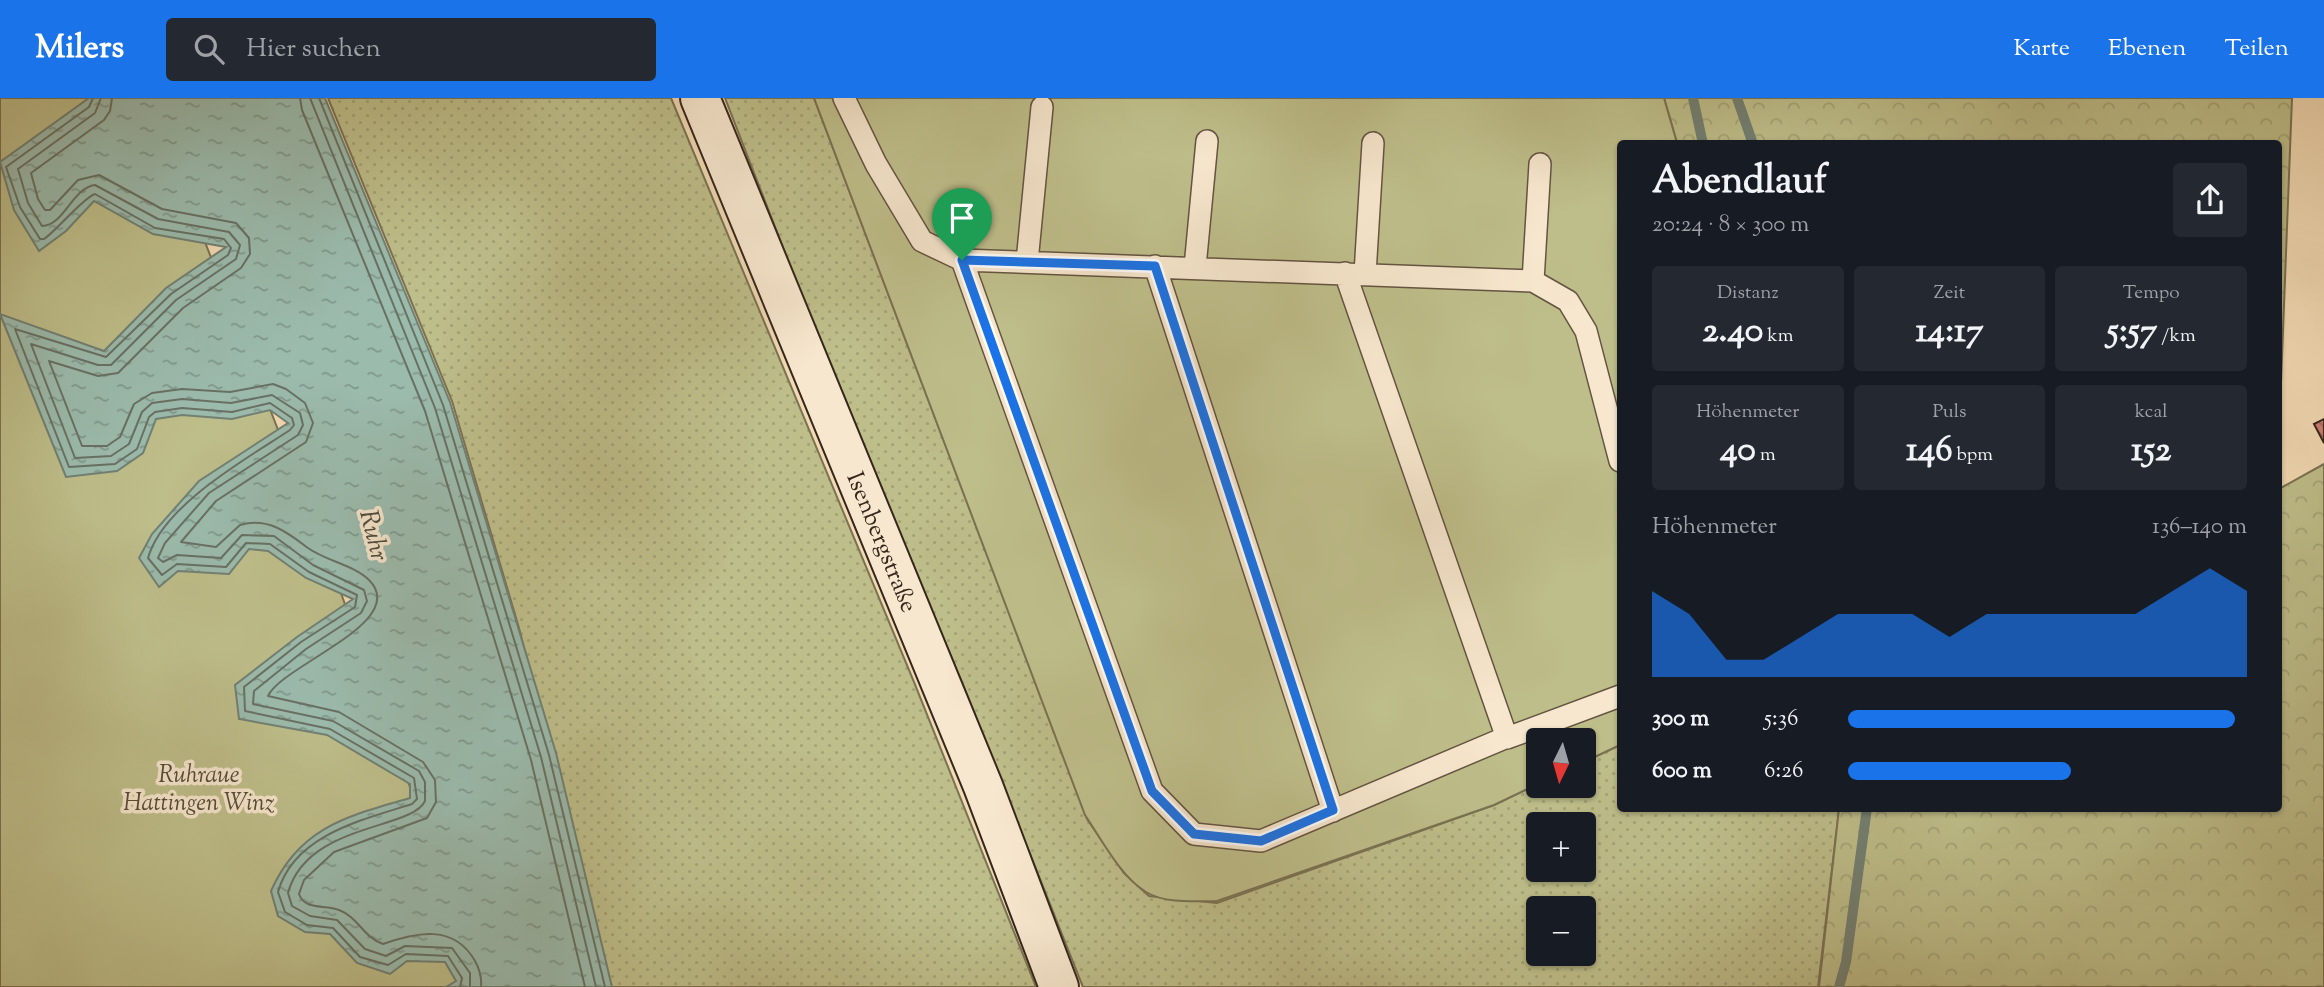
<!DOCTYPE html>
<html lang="de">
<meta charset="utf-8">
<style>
:root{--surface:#171b24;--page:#242831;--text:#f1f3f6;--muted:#9ea1a6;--accent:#1a73e8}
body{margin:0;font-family:"Sorts Mill Goudy",serif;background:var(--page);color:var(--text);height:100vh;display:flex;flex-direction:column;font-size:26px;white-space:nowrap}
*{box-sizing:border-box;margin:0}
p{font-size:23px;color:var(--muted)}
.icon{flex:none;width:38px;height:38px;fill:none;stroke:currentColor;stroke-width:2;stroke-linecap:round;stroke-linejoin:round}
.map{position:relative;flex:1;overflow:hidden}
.sheet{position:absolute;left:1617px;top:42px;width:665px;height:672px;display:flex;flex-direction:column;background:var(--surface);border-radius:7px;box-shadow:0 2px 5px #0004}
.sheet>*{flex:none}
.needle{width:46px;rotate:185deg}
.fabs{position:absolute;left:1526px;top:630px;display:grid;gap:14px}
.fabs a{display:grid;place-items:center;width:70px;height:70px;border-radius:7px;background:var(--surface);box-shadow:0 2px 5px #0004;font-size:35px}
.pin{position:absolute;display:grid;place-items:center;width:60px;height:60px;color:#fff;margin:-72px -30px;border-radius:50% 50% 50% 0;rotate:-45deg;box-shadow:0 0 7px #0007}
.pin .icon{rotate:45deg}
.round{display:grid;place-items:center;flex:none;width:74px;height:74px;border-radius:7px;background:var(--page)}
.head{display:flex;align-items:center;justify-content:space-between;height:119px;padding:0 35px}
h1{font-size:38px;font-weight:700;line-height:52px}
.figures{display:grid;grid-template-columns:repeat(3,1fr);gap:10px;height:119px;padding:7px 35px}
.figures div{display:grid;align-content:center;border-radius:7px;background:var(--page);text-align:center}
.figures b{font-size:35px;font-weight:700}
.figures small{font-size:19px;font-weight:400}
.figures p{font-size:19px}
.chart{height:196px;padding:14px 35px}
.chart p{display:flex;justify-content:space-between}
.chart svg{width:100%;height:126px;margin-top:7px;fill:var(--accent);opacity:.7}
ul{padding:0 35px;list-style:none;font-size:23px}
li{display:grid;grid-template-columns:112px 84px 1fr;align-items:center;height:52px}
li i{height:18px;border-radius:9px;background:var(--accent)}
header{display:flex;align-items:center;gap:42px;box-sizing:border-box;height:98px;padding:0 35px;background:var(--accent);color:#fff}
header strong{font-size:33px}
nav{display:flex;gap:38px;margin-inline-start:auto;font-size:24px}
.search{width:490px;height:63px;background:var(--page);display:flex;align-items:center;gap:18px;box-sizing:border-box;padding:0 24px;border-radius:7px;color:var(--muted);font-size:26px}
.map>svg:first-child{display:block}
</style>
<header>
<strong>Milers</strong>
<div class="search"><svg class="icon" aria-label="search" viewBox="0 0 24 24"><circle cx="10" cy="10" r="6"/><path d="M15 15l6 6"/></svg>Hier suchen</div>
<nav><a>Karte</a><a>Ebenen</a><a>Teilen</a></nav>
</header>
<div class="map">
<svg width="2324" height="889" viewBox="0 0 2324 889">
<defs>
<pattern id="grass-dots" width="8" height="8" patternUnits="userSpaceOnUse" patternTransform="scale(1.75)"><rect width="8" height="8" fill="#bebe8a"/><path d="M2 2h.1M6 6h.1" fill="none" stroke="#a4a376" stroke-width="1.8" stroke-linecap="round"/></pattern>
<pattern id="forest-crowns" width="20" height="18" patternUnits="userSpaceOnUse" patternTransform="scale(1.75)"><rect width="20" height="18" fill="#bebe8a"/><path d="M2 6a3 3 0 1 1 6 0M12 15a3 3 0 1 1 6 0" fill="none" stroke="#a4a376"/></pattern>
<pattern id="water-ripples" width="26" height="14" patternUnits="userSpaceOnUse" patternTransform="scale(1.75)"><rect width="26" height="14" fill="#9bbbad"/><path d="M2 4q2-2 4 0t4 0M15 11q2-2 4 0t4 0" fill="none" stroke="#7f988c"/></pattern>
<pattern id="building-back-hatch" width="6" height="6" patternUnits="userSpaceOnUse" patternTransform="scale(1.75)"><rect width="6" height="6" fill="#cd7d76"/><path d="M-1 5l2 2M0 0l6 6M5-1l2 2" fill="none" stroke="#a76660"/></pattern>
</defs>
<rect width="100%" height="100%" fill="#f2dab4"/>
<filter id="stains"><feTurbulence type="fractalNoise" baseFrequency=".00286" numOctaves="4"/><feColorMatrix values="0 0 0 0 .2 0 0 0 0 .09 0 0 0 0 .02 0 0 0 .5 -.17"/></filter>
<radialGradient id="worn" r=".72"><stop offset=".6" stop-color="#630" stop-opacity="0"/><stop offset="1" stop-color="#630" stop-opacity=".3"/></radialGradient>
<path fill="url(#grass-dots)" stroke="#7a7253" stroke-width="2" fill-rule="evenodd" d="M328 0H671L914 584 1036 889H610L519 530 452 303Z
M725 0H814L1087 721 1124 775 1149 798 1217 805 1494 707 1538 686 1584 688V664L1620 647V710L1839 711 1818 889H1083L963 587 841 299ZM1538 726H1584V772H1538ZM1538 810H1584V856H1538Z"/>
<path fill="url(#forest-crowns)" stroke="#7a7253" stroke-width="2" d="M1664 0H2292L2279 337 2278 46 1677 45Z
M2324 366V889H1819L1839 711 2278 710 2279 391Z"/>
<path fill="#bebe8a" stroke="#7a7253" stroke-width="2" d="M0 0H149L336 481 438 768 466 889H0Z
M814 0H1664L1677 45 1620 46V647L1584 664V642H1538V686L1494 707 1217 803C1197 803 1165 806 1146 794 1120 778 1102 742 1085 717Z"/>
<path fill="url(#water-ripples)" stroke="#728073" stroke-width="2" d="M89 0H325L450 304 556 655 612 889H446L456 883 445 864 407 863 390 876 357 865 330 836 305 834 278 818 271 793C299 729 348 718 410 700V686L327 637 239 621 235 587 297 539 353 501 306 480 268 453 249 451 229 476 178 473 159 489 139 460 152 436 199 383 288 325 270 312 232 321 182 317 156 321 143 355 117 373 66 379 0 216 104 253 166 190 226 149 153 136 94 103 66 133 39 153 14 112 0 64Z"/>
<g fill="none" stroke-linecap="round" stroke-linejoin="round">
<path stroke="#687164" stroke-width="2" d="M93 0 89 9 6 69 20 109 40 141H44C57 132 84 99 95 96L155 130 224 141 231 150 228 157 171 196 106 259 15 231 69 369 115 366 137 351 149 319 155 314 182 310 232 314 270 305 292 320 294 327 290 332C246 361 163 407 148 460L162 477 177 466 226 469 246 445 270 446 309 474 357 497 355 509 301 544 244 589 245 613 330 631 414 680 417 701 412 706C362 722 294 737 278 794L285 814 307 827 333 830 360 859 388 867 406 856 448 858 462 880 460 889
M101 0 95 15 18 71 28 105 42 128C64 128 72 90 95 87L158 121 229 134 240 147 236 161 176 202 111 267H98L31 246 75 360 111 358 129 346 142 314 152 305 182 301 231 305 272 297 300 315 303 327 298 337 209 395 165 445 158 460 163 464 177 457 221 460 242 437 274 438 313 467 364 492 367 503 361 515 306 551 254 593 253 606 333 623 419 673 425 684V703C412 732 307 725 288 795L292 808 310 818 337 822 365 851 386 858 405 848 452 850 470 875V889
M112 0 110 13 104 22 31 75 38 101 45 112H50L78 82 99 77 162 111 236 125 249 140 250 156 241 170 183 210 118 275 98 278 49 263 82 348H107L120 339 134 306 152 295 182 291 230 294 273 286 286 291 305 305 313 325 306 344 216 403 181 444 216 449 240 427C268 419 287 434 308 450 326 463 354 467 369 482 411 524 282 567 268 598L339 614 423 664 435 682 436 704 427 720 334 754 304 782 299 796C305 813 325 806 339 812 358 819 364 840 383 846 417 834 454 826 475 863 480 872 482 879 481 889
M300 0 302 12 425 313 531 662 585 889
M310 0 435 310 541 659 596 889
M319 0 443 307 549 657 605 889"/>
<path stroke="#728073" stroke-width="10" d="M1693 0 1703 46
M1737 0 1753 46
M1839 889 1846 864 1867 710"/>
</g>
<path fill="url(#building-back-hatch)" stroke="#35271c" stroke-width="2" d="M2324 321V345L2314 326Z"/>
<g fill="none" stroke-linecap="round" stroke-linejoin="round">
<g stroke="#645442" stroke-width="24">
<path id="service" d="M844 0 876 66 922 143 962 162 1533 183 1568 203 1586 233 1620 363
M962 162 1152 693 1194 736 1261 743 1507 639
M1027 164 1042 9
M1155 168 1333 713
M1195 169 1207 43
M1345 175 1507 640 1620 598
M1365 176 1373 45
M1533 183 1540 66"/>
</g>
<g stroke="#35271c" stroke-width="42">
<g id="secondary">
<path id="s1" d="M700 0 983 688 1059 889"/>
</g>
</g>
<use href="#service" stroke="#f7e7ce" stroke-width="21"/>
<use href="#secondary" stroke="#f7e7ce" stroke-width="38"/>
</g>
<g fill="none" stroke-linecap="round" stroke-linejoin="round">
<g stroke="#fff" stroke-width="14">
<path id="route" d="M962 162 1155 168 1333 712 1261 743 1194 736 1152 693Z"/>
</g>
<use href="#route" stroke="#1a73e8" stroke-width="9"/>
</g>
<g text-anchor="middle" stroke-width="7" stroke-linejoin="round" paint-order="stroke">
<g font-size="24" fill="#35271c" stroke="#f7e7ce">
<text dy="8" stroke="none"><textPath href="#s1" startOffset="480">Isenbergstraße</textPath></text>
</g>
<g font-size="24" font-style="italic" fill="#574d38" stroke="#f7e7ce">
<text x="199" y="684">Ruhraue<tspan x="199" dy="28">Hattingen Winz</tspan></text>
</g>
<g font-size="26" font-style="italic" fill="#4e4c40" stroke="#f7e7ce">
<text transform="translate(375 437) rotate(76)" y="9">Ruhr</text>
</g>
</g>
<rect width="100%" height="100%" filter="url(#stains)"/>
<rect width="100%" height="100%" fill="url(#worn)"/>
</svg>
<div class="fabs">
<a><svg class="needle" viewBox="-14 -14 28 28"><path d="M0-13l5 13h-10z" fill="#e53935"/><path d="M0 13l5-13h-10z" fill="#9ea1a6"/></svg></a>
<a>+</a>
<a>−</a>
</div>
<div class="pin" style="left:962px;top:162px;background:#1e9e55"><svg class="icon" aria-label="arrive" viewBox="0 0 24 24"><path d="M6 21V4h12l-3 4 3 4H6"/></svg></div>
<section class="sheet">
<div class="head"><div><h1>Abendlauf</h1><p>20:24 · 8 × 300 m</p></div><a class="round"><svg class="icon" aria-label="share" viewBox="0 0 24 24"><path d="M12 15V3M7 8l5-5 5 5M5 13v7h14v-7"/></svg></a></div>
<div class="figures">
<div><p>Distanz</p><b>2.40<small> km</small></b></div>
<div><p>Zeit</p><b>14:17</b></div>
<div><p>Tempo</p><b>5:57<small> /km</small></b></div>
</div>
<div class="figures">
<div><p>Höhenmeter</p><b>40<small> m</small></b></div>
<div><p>Puls</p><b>146<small> bpm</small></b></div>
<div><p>kcal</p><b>152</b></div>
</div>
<div class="chart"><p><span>Höhenmeter</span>136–140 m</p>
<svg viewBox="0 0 160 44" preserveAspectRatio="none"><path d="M0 44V14L10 22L20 38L30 38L40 30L50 22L60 22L70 22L80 30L90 22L100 22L110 22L120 22L130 22L140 14L150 6L160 14V44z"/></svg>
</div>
<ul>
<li><b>300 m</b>5:36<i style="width:97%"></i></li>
<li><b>600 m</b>6:26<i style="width:56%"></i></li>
</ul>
</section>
</div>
